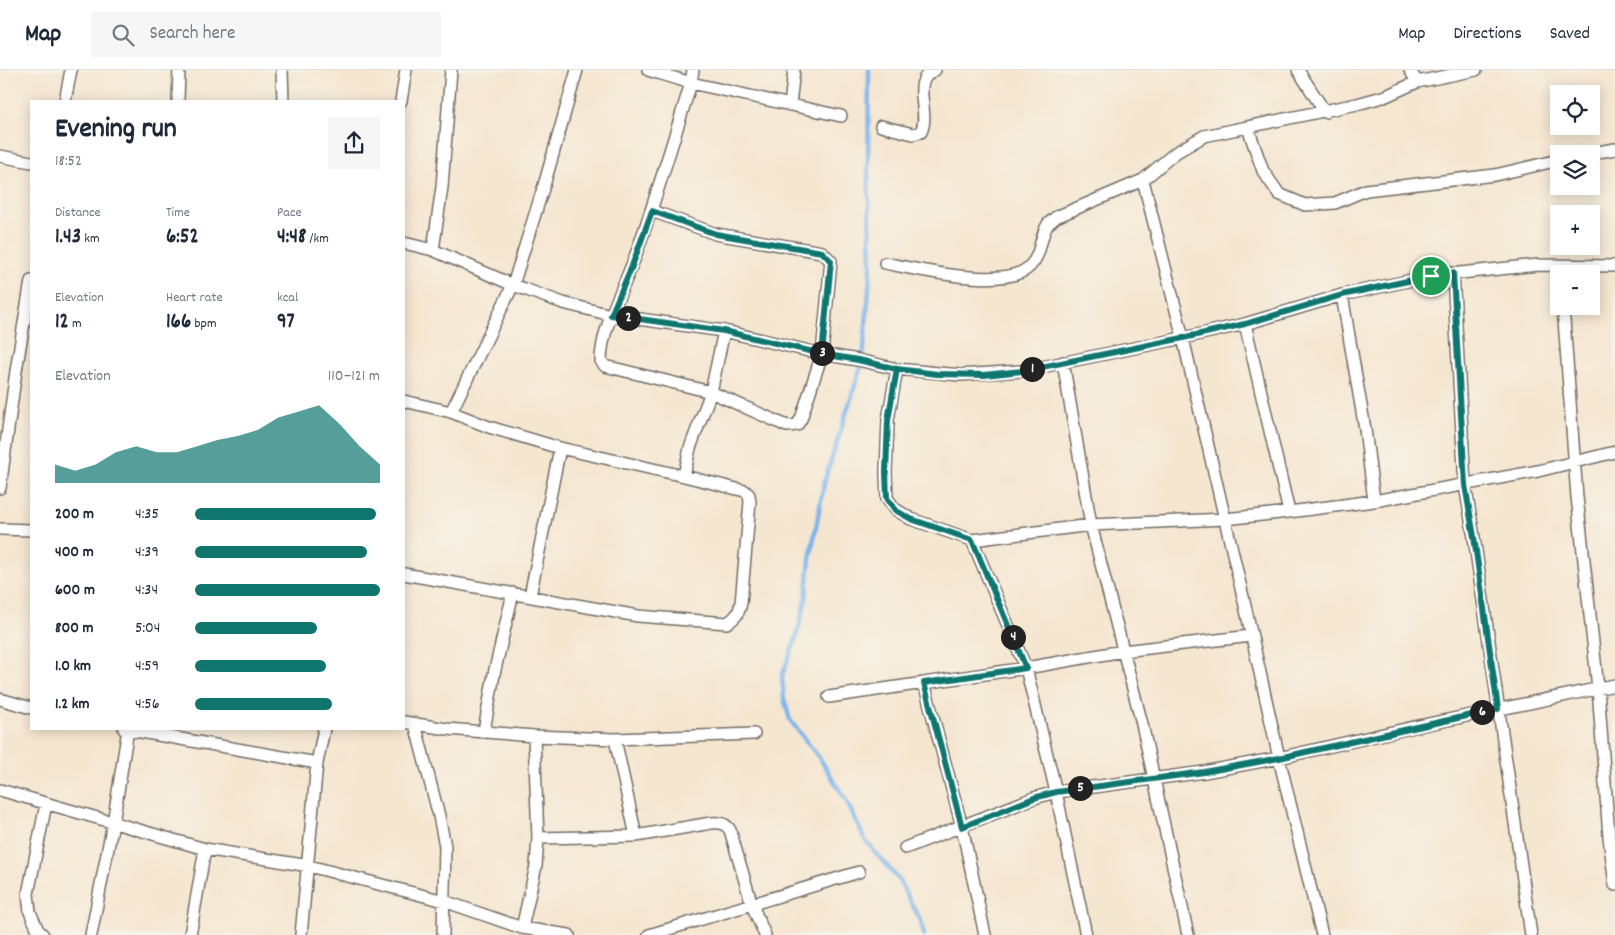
<!DOCTYPE html>
<meta charset="utf-8">
<style>
:root{--surface:#fff;--page:#f6f6f7;--text:#1f2937;--muted:#747a83;--line:#e0e1e3;--accent:#0f766e}
body{margin:0;font-family:Dekko,sans-serif;background:var(--page);color:var(--text);height:100vh;display:flex;flex-direction:column;font-size:19px;white-space:nowrap}
*{box-sizing:border-box;margin:0}
p{font-size:16px;color:var(--muted)}
.icon{flex:none;width:28px;height:28px;fill:none;stroke:currentColor;stroke-width:2;stroke-linecap:round;stroke-linejoin:round}
.map{position:relative;flex:1;overflow:hidden}
.side{position:absolute;left:30px;top:30px;width:375px;height:630px;display:flex;flex-direction:column;background:var(--surface);border-radius:0px;box-shadow:0 2px 12px #0003}
.side>*{flex:none}
.tools{position:absolute;left:1550px;top:15px;display:grid;gap:10px}
.tools a{display:grid;place-items:center;width:50px;height:50px;border-radius:0px;background:var(--surface);box-shadow:0 2px 12px #0003;font-size:25px}
.pin{position:absolute;display:grid;place-items:center;width:42px;height:42px;color:#fff;margin:-21px;border:2px solid #fff;border-radius:50%;box-shadow:0 1px 5px #0007}
.km{position:absolute;width:25px;height:25px;margin:-12px;border-radius:50%;background:#222;color:#fff;font-size:14px;line-height:25px;text-align:center}
.round{display:grid;place-items:center;flex:none;width:52px;height:52px;border-radius:0px;background:var(--page)}
.summary{display:flex;align-items:center;justify-content:space-between;height:85px;padding:0 25px}
h1{font-size:28px;font-weight:800;line-height:38px}
.stats{display:grid;grid-template-columns:repeat(3,1fr);gap:8px;height:85px;padding:5px 25px}
.stats div{display:grid;align-content:center}
.stats b{font-size:21px;font-weight:800}
.stats small{font-size:14px;font-weight:400}
.stats p{font-size:14px}
.chart{height:140px;padding:10px 25px}
.chart p{display:flex;justify-content:space-between}
.chart svg{width:100%;height:90px;margin-top:5px;fill:var(--accent);opacity:.7}
ul{padding:0 25px;list-style:none;font-size:16px}
li{display:grid;grid-template-columns:80px 60px 1fr;align-items:center;height:38px}
li i{height:12px;border-radius:6px;background:var(--accent)}
header{display:flex;align-items:center;gap:30px;box-sizing:border-box;height:70px;padding:0 25px;background:var(--surface);border-bottom:1px solid var(--line)}
header strong{font-size:24px}
nav{display:flex;gap:28px;margin-inline-start:auto;font-size:18px}
.search{width:350px;height:45px;background:var(--page);display:flex;align-items:center;gap:12px;box-sizing:border-box;padding:0 18px;border-radius:0px;color:var(--muted);font-size:19px}
.map>svg:first-child{display:block}
</style>
<header>
<strong>Map</strong>
<div class="search"><svg class="icon" aria-label="search" viewBox="0 0 24 24"><circle cx="10" cy="10" r="6"/><path d="M15 15l6 6"/></svg>Search here</div>
<nav><a>Map</a><a>Directions</a><a>Saved</a></nav>
</header>
<div class="map">
<svg width="1615" height="865" viewBox="0 0 1615 865">
<rect width="100%" height="100%" fill="#f7f3e8"/>
<filter id="ink" filterUnits="userSpaceOnUse"><feTurbulence type="fractalNoise" baseFrequency=".02" numOctaves="2"/><feDisplacementMap in="SourceGraphic" scale="10" xChannelSelector="R" yChannelSelector="G"/><feConvolveMatrix kernelMatrix="1 2 1 2 8 2 1 2 1" color-interpolation-filters="sRGB"/></filter>
<filter id="wash" filterUnits="userSpaceOnUse"><feTurbulence type="fractalNoise" baseFrequency=".0096" numOctaves="4" result="noise"/><feDisplacementMap in="SourceGraphic" scale="20" xChannelSelector="R" yChannelSelector="G"/><feGaussianBlur stdDeviation="1.12" result="paint"/><feColorMatrix in="noise" values="0 0 0 0 0 0 0 0 0 0 0 0 0 0 0 0 0 1.4 0 .05"/><feComposite in="paint" operator="in"/></filter>
<g filter="url(#wash)">
<rect width="100%" height="100%" fill="#f5e6d0"/>
<g fill="none" stroke-linecap="round" stroke-linejoin="round">
<path stroke="#79b3ea" stroke-width="4.5" d="M869 0 868 97 871 194 863 291 825 409 810 489 806 529 796 568 782 606 784 628 790 650 820 689 845 728 865 770 898 809 921 851 924 865"/>
</g>
</g>
<g filter="url(#ink)">
<g fill="none" stroke-linecap="round" stroke-linejoin="round">
<g stroke="#726c65" stroke-width="14">
<path id="street" d="M282 0 283 31
M648 0 691 13 841 46
M1298 0 1325 42
M1410 0 1417 12
M65 31 71 0
M178 31 179 0
M401 31 406 0
M790 35 794 0
M881 56 913 64 921 62C931 42 909 10 935 0
M1248 58 1263 101 1279 124 1305 135 1335 133 1366 120 1495 105 1559 90
M1587 84 1615 79
M0 86 31 92
M1143 110 1183 268 1246 540 1279 688 1322 865
M652 141 716 164 822 182 831 191 822 284 801 349 797 355 787 356 711 322 605 296 601 291C601 258 624 218 635 187 656 129 673 71 691 13L693 0
M404 173 433 180 513 215 563 233 611 245 724 261 822 284 858 290 897 299 960 305 1022 301 1183 268 1245 254 1342 225 1431 206 1538 195 1615 196
M433 180 442 117 451 0
M885 193C915 199 1007 221 1030 196 1042 184 1039 168 1048 154 1050 152 1054 149 1056 147L1143 110 1175 83 1204 66 1357 34 1386 26 1417 12 1476 0
M1453 203 1465 415 1474 467 1531 865
M1342 225 1365 359 1374 431
M1563 236 1577 427 1598 618 1609 767 1615 815
M1245 254 1289 442
M1063 292 1091 455 1142 654 1188 865
M897 299 888 350 886 402 887 428 895 439 911 449 972 470 1091 455 1225 449 1289 442 1374 431 1538 401 1615 382
M404 331 451 342 489 357 560 378 684 406 745 421 749 425 750 432 741 533C739 543 736 548 727 553L638 546 404 504
M451 342 513 215 545 112 577 0
M684 406 690 378 711 322 724 261
M0 418 16 301 31 211
M0 459 31 460
M972 470 1026 598 1056 722 1086 865
M530 526 560 378
M924 613 962 757 985 865
M829 627 1026 598 1123 581 1251 566
M0 629 31 638
M404 652 447 659 534 666 615 669 754 664
M415 654 439 746 445 776 443 865
M124 659 317 693
M484 661 494 604 513 523
M615 669 636 766
M0 720 205 779 309 796 444 831 522 858 569 865
M538 768 636 766 711 753C720 752 725 753 730 760L752 835 765 865
M905 778 1034 728 1056 722 1204 702 1279 688 1414 657 1615 615
M522 858 536 796 538 768 534 666
M43 865 38 860 30 842 28 824 46 734
M91 865 113 753 128 659
M190 865 205 779
M301 865 317 693 324 659
M649 865 859 802"/>
</g>
<use href="#street" stroke="#fff" stroke-width="11"/>
</g>
</g>
<g fill="none" stroke-linecap="round" stroke-linejoin="round" filter="url(#ink)">
<g stroke="#fff" stroke-width="10">
<path id="route" d="M1431 206 1342 225 1245 254 1183 268 1022 301 984 305 937 304 897 299 858 290 822 284 724 261 611 245 632 196 652 141 716 164 822 182 831 191 822 284 858 290 863 291 897 299 888 350 886 402 887 428 895 440 911 449 972 470 1026 598 924 613 962 757 1034 728 1056 722 1204 702 1279 688 1498 639 1474 467 1465 415 1453 203 1431 206"/>
</g>
<use href="#route" stroke="#0f766e" stroke-width="6"/>
</g>
</svg>
<div class="tools">
<a><svg class="icon" aria-label="locate" viewBox="0 0 24 24"><circle cx="12" cy="12" r="6"/><path d="M12 2v4M12 18v4M2 12h4M18 12h4"/></svg></a>
<a><svg class="icon" aria-label="layers" viewBox="0 0 24 24"><path d="M12 4l9 5-9 5-9-5zM3 14l9 5 9-5"/></svg></a>
<a>+</a>
<a>−</a>
</div>
<div class="pin" style="left:1431px;top:206px;background:#1e9e55"><svg class="icon" aria-label="arrive" viewBox="0 0 24 24"><path d="M6 21V4h12l-3 4 3 4H6"/></svg></div>
<b class="km" style="left:1032px;top:299px">1</b>
<b class="km" style="left:628px;top:248px">2</b>
<b class="km" style="left:822px;top:283px">3</b>
<b class="km" style="left:1013px;top:567px">4</b>
<b class="km" style="left:1080px;top:718px">5</b>
<b class="km" style="left:1482px;top:642px">6</b>
<section class="side">
<div class="summary"><div><h1>Evening run</h1><p>18:52</p></div><a class="round"><svg class="icon" aria-label="share" viewBox="0 0 24 24"><path d="M12 15V3M7 8l5-5 5 5M5 13v7h14v-7"/></svg></a></div>
<div class="stats">
<div><p>Distance</p><b>1.43<small> km</small></b></div>
<div><p>Time</p><b>6:52</b></div>
<div><p>Pace</p><b>4:48<small> /km</small></b></div>
</div>
<div class="stats">
<div><p>Elevation</p><b>12<small> m</small></b></div>
<div><p>Heart rate</p><b>166<small> bpm</small></b></div>
<div><p>kcal</p><b>97</b></div>
</div>
<div class="chart"><p><span>Elevation</span>110–121 m</p>
<svg viewBox="0 0 160 44" preserveAspectRatio="none"><path d="M0 44V35L10 38L20 35L30 29L40 26L50 29L60 29L70 26L80 23L90 21L100 18L110 12L120 9L130 6L140 15L150 26L160 35V44z"/></svg>
</div>
<ul>
<li><b>200 m</b>4:35<i style="width:98%"></i></li>
<li><b>400 m</b>4:39<i style="width:93%"></i></li>
<li><b>600 m</b>4:34<i style="width:100%"></i></li>
<li><b>800 m</b>5:04<i style="width:66%"></i></li>
<li><b>1.0 km</b>4:59<i style="width:71%"></i></li>
<li><b>1.2 km</b>4:56<i style="width:74%"></i></li>
</ul>
</section>
</div>
